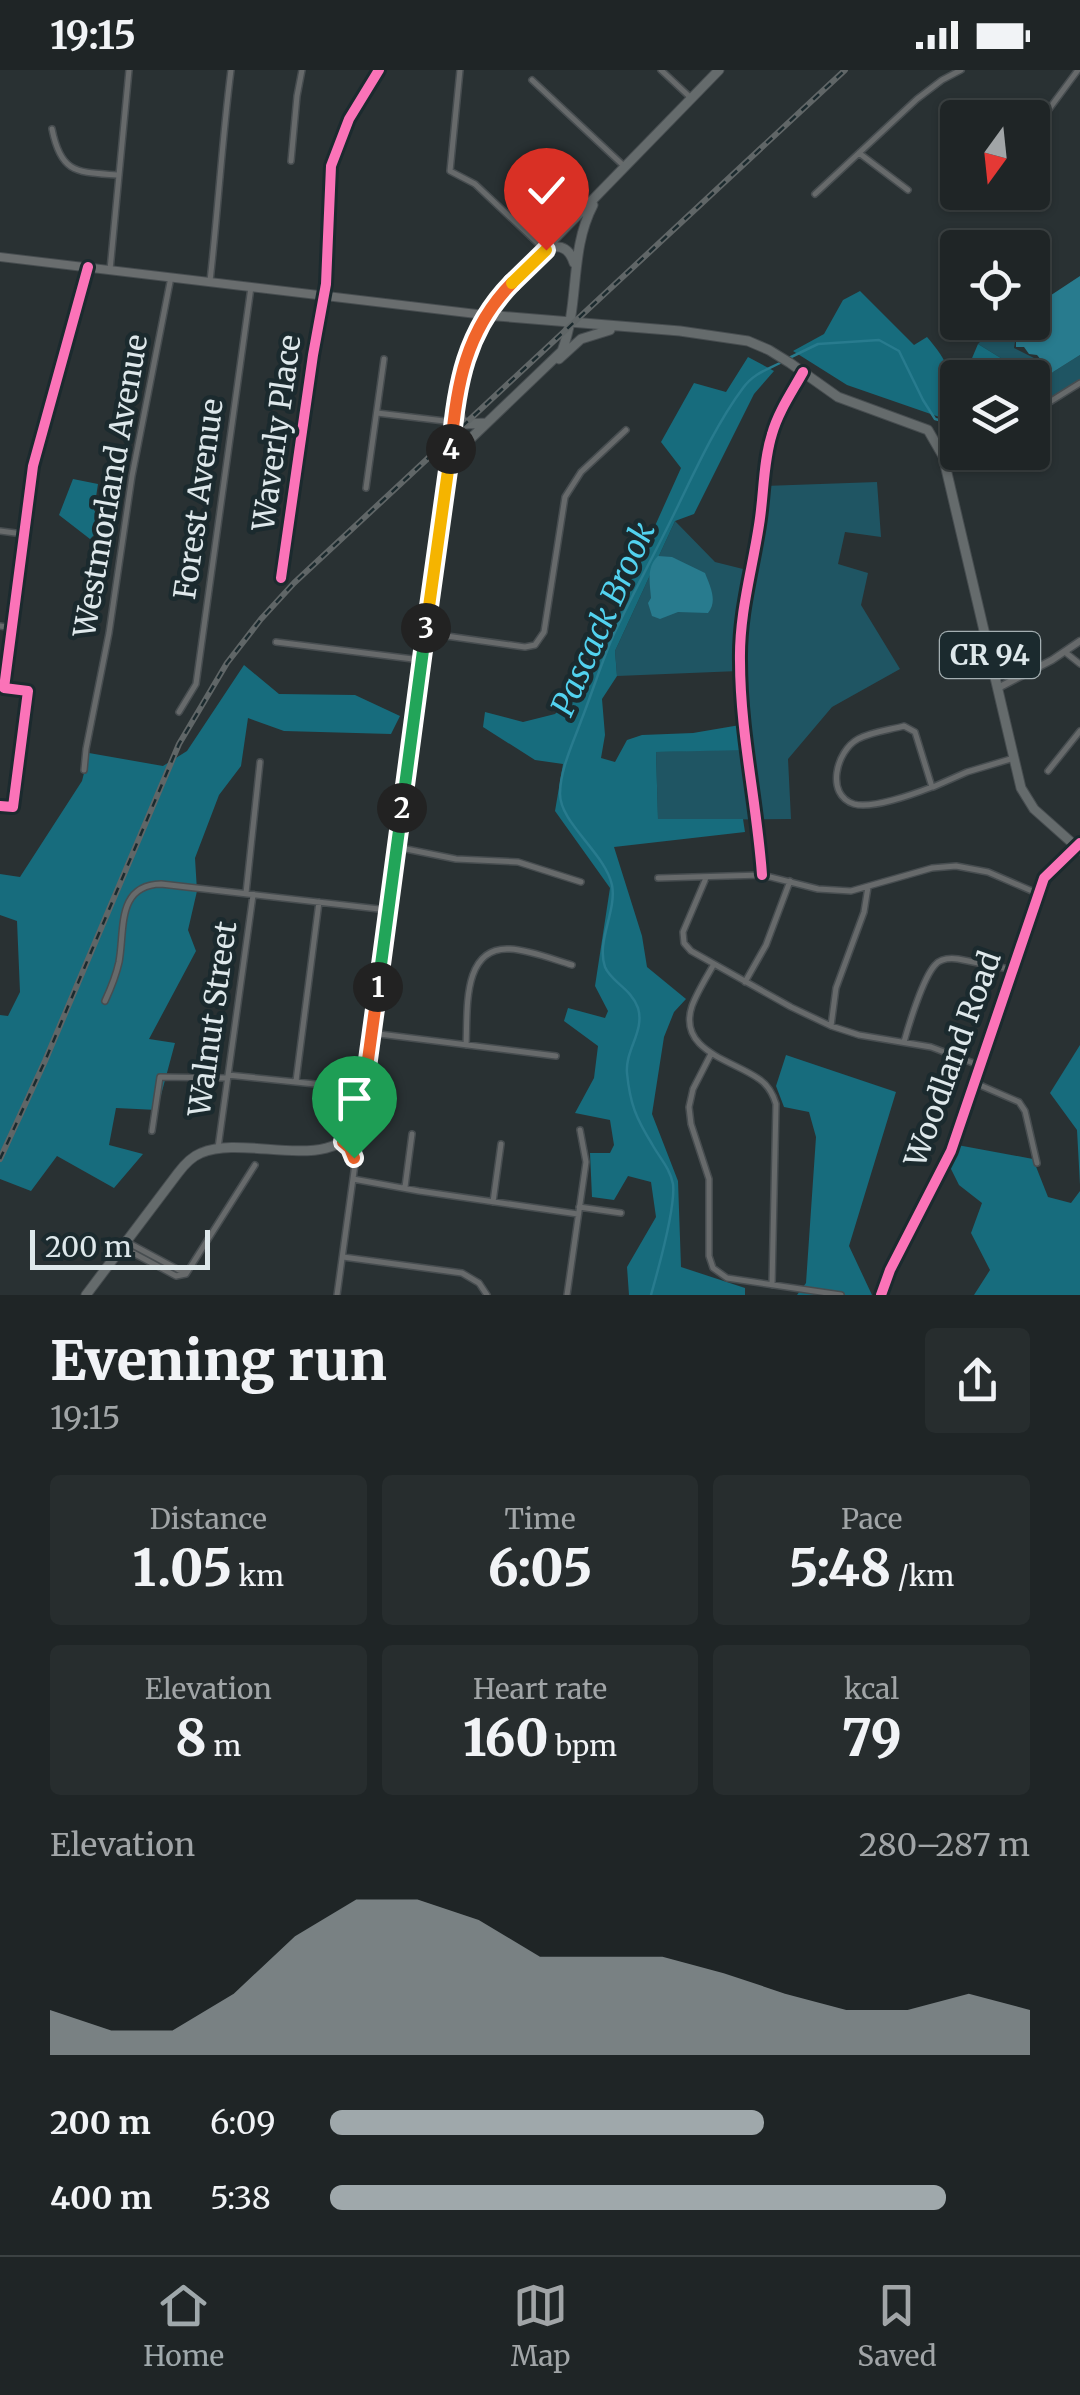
<!DOCTYPE html>
<meta charset="utf-8">
<style>
:root{--surface:#1f2526;--page:#272d2e;--text:#f1f3f6;--muted:#a1a5a7;--line:#3c4243;--accent:#9fa8ab}
body{margin:0;font-family:Merriweather,serif;background:var(--page);color:var(--text);height:100vh;display:flex;flex-direction:column;font-size:38px;white-space:nowrap}
*{box-sizing:border-box;margin:0}
p{font-size:32px;color:var(--muted)}
.icon{flex:none;width:55px;height:55px;fill:none;stroke:currentColor;stroke-width:2;stroke-linecap:round;stroke-linejoin:round}
.map{position:relative;height:1225px;overflow:hidden}
.panel{display:flex;flex-direction:column;background:var(--surface);flex:1}
.panel>*{flex:none}
.needle{width:65px;rotate:195deg}
.fabs{position:absolute;left:940px;top:30px;display:grid;gap:20px}
.fabs a{display:grid;place-items:center;width:110px;height:110px;border-radius:10px;background:var(--surface);box-shadow:0 2px 8px #0004,0 0 0 2px var(--line);font-size:50px}
.scale{position:absolute;left:30px;bottom:25px;width:180px;box-sizing:border-box;padding-left:10px;border:5px solid #dee8eb;border-top:0;font-size:28px;line-height:35px;white-space:nowrap;color:#dee8eb;-webkit-text-stroke:8px #1b2a2e;paint-order:stroke}
.pin{position:absolute;display:grid;place-items:center;width:85px;height:85px;color:#fff;margin:-102px -42px;border-radius:50% 50% 50% 0;rotate:-45deg;box-shadow:0 0 10px #0007}
.pin .icon{rotate:45deg}
.km{position:absolute;width:50px;height:50px;margin:-25px;border-radius:50%;background:#222;color:#fff;font-size:28px;line-height:50px;text-align:center}
.round{display:grid;place-items:center;flex:none;width:105px;height:105px;border-radius:10px;background:var(--page)}
.head{display:flex;align-items:center;justify-content:space-between;height:170px;padding:0 50px}
h1{font-size:55px;font-weight:800;line-height:75px}
.figures{display:grid;grid-template-columns:repeat(3,1fr);gap:15px;height:170px;padding:10px 50px}
.figures div{display:grid;align-content:center;border-radius:10px;background:var(--page);text-align:center}
.figures b{font-size:50px;font-weight:800}
.figures small{font-size:28px;font-weight:400}
.figures p{font-size:28px}
.chart{height:280px;padding:20px 50px}
.chart p{display:flex;justify-content:space-between}
.chart svg{width:100%;height:180px;margin-top:10px;fill:var(--accent);opacity:.7}
ul{padding:0 50px;list-style:none;font-size:32px}
li{display:grid;grid-template-columns:160px 120px 1fr;align-items:center;height:75px}
li i{height:25px;border-radius:12px;background:var(--accent)}
.status{display:flex;justify-content:space-between;align-items:center;height:70px;padding:0 50px;background:var(--surface);direction:ltr}
.status svg{height:28px;fill:currentColor}
.tab-bar{display:flex;justify-content:space-around;align-items:center;height:140px;border-top:2px solid var(--line);background:var(--surface);font-size:28px;color:var(--muted)}
.tab-bar a{display:grid;justify-items:center;gap:5px}
.tab-bar .current{color:var(--accent)}
.map>svg:first-child{display:block}
</style>
<div class="status"><b>19:15</b><svg viewBox="0 0 49 12"><path d="M0 12V9h3v3zM5 12V6h3v6zM10 12V3h3v9zM15 12V0h3v12zM26 1h20v11H26zM47 4h2v5h-2z"/></svg></div>
<div class="map">
<svg width="1080" height="1225" viewBox="0 0 1080 1225">
<rect width="100%" height="100%" fill="#293133"/>
<path fill="#1f5563" d="M998 253H1018L1014 278 1040 291 1029 307H1016L1004 290 978 274Z
M1080 285V309L1033 339V322L1053 302Z
M877 412 881 467 845 462 838 494 868 503 861 535 900 599 832 637 788 689 791 749 658 750 656 682 746 679 739 601 617 606 615 581 675 451 715 492 751 501 764 416Z"/>
<path fill="#176c7d" d="M860 221 914 275 927 267C954 299 951 303 941 341L948 345 957 323V348L948 350 847 315 793 281 824 264 843 230Z
M978 274 1004 290 1016 307H964Z
M748 287 774 301 754 324 694 444 675 451 615 581 617 606 602 629 605 665 601 688 615 692 627 670 642 665 693 663 740 655 746 680 656 682 658 749H743L745 762 614 777 642 866 647 897 686 929 674 942 664 967 652 1044 678 1111 681 1197 745 1218V1225H629L627 1197 656 1147 651 1112 628 1106 614 1130 592 1127 590 1083H610L614 1075 610 1050 575 1043 594 1008 598 976 564 951 568 938 605 948 608 941 595 916 610 818 555 741 563 694 535 690 483 657 485 642 523 652 555 644 583 616 681 398 661 372 694 313 726 322Z
M73 409 98 414 94 440 104 455 90 469 59 445Z
M244 595 279 624 355 625 400 646 391 664 284 661 248 648 241 696 219 725 195 788 197 821 188 860 196 881 149 969 175 973 157 1040 116 1038 109 1075 143 1084 114 1118 57 1086 31 1121 0 1109V945L8 946 20 922 17 851 0 845V804L20 807 82 711 89 683 163 696 187 681Z
M1080 975V1115L1077 1060 1050 1023Z
M786 985 896 1022 849 1176 872 1225H797L806 1213 816 1067 809 1042 784 1037 776 1016Z
M952 1074 1033 1089 1048 1127 1071 1133 1080 1121V1225H974L990 1200 971 1163 982 1133 959 1115 946 1089Z"/>
<path fill="#287b8e" d="M1080 206V285L1053 302 1033 322C1032 310 1040 303 1042 291L1037 285 1029 284 1024 277H1016V267L1022 253 1032 252 1033 237Z
M658 486 672 487 705 503C710 516 718 531 708 543L678 542 660 549 652 546 648 533 651 528C650 514 646 497 658 486Z"/>
<g fill="none" stroke-linecap="round" stroke-linejoin="round">
<path stroke="#287b8e" stroke-width="2.5" d="M787 289 818 274 879 270 899 281 923 330 935 349 946 352 958 350
M651 1225C658 1200 676 1138 673 1114 670 1098 659 1087 652 1074 636 1048 630 1034 627 1003 625 980 645 961 638 938 631 918 611 912 605 897 596 871 617 841 612 815 605 783 560 753 560 724 560 700 573 673 581 651 592 623 601 594 613 566 632 525 654 485 674 444 694 403 716 354 743 318 753 304 766 300 780 293"/>
<g stroke="#474d50" stroke-width="8">
<path id="minor" d="M460 0 450 101 475 114 545 180
M661 0 691 28
M532 10 625 97
M52 59C61 104 77 102 117 105
M1032 62 1078 0
M1032 82 1036 85
M859 83 908 120
M291 91 297 26 302 0
M815 124 917 29 942 10 961 0
M110 200 129 0
M210 211C218 141 222 70 231 0
M377 343 453 352
M1032 343 1080 313
M938 374 958 369
M366 418 384 289
M0 461 23 464
M281 508 313 285 326 214 331 96 349 49 379 0
M0 556 12 558
M425 563 525 577 535 575 544 562 565 427 581 402 626 360
M276 572 421 590
M1065 582 1080 594
M179 642 196 614 251 217
M904 656 915 662 932 717C914 724 872 739 854 734 825 725 836 681 858 669 871 662 889 660 904 656Z
M84 700 86 679 109 563 132 406 171 207
M1048 701 1080 661
M933 717 967 702 1014 688
M0 736 13 737 28 621 4 618 33 396 88 197
M396 777 456 789 518 792 581 812
M762 805C757 733 740 663 740 591 739 544 752 501 759 455 764 425 763 392 772 364 778 342 792 322 803 302
M658 808 762 805 818 819 851 821 932 798 956 796 988 802 1039 824
M706 808 683 862 684 873 691 881 791 937 831 956 859 965 931 977 981 996
M246 823 260 692
M714 894C706 908 697 922 692 936 677 981 733 990 759 1009 768 1015 773 1024 776 1034L772 1215
M745 912 766 875 790 811
M105 931C111 918 116 906 119 892 125 860 116 815 161 814L388 840
M831 956 836 918 864 842 868 817
M371 963 556 986
M904 972C909 954 923 908 935 895 941 888 950 888 958 889L1014 900
M466 975C468 942 461 876 510 879 530 880 552 889 572 895
M711 984 693 1019 689 1037 691 1054 709 1109V1186L713 1198 727 1208 841 1225
M228 1005 364 1019
M296 1011 319 832
M975 1013 1019 1032 1025 1041 1037 1093
M152 1061 160 1007 227 1008
M218 1078 253 825
M356 1089 361 1050
M353 1109 419 1121 578 1144
M405 1117 412 1064
M493 1132 501 1074
M579 1137 621 1143
M127 1172 179 1200 187 1201
M122 1177 176 1206 186 1204 255 1095
M343 1187 462 1203 479 1213 487 1225
M337 1225 355 1094 353 1083 343 1072
M567 1225 586 1092 580 1060"/>
</g>
<g stroke="#474d50" stroke-width="9">
<path id="tertiary" d="M998 618 1052 590 1080 571
M881 1225 890 1200 951 1081 1044 808 1077 777"/>
</g>
<g stroke="#474d50" stroke-width="10">
<path id="secondary" d="M0 187 485 245"/>
</g>
<g stroke="#474d50" stroke-width="11">
<path id="primary" d="M549 178C562 174 570 180 574 193
M485 245 680 261 748 271 769 280 790 293 838 327 928 360 943 386 1021 718 1034 739 1080 780
M559 289 581 269 610 260
M458 338 461 349 465 354 486 353
M452 395 466 373 562 281C580 234 569 181 593 135
M86 1225 178 1103C184 1095 191 1087 201 1083 248 1062 346 1112 361 1041 382 887 402 734 423 581 430 523 441 465 448 407 456 344 457 280 498 227L719 0"/>
</g>
<use href="#minor" stroke="#676a6b" stroke-width="5"/>
<use href="#tertiary" stroke="#676a6b" stroke-width="6"/>
<use href="#secondary" stroke="#696d6e" stroke-width="8"/>
<use href="#primary" stroke="#656b6c" stroke-width="9"/>
<g stroke="#606667" stroke-width="6">
<path id="rail" d="M0 1089 45 991 179 674 227 593 261 549 294 513 845 0"/>
</g>
<use href="#rail" stroke="#1b2a2e" stroke-width="2.5" stroke-dasharray="8" stroke-linecap="butt"/>
<g stroke="#1b2a2e" stroke-width="16">
<path id="cycleway" d="M281 508 313 285 326 214 331 96 349 49 379 0
M0 736 13 737 28 621 4 618 33 396 88 197
M762 805C757 733 740 663 740 591 739 544 752 501 759 455 764 425 763 392 772 364 778 342 792 322 803 302
M881 1225 890 1200 951 1081 1044 808 1080 773"/>
</g>
<use href="#cycleway" stroke="#fb73b8" stroke-width="10"/>
</g>
<g fill="none" stroke-linecap="round" stroke-linejoin="round">
<g stroke="#fff" stroke-width="20">
<path id="split-1" d="M354 1088 350 1078 343 1072 353 1061 360 1048 378 917"/>
</g>
<g stroke="#fff" stroke-width="20">
<path id="split-2" d="M378 917 402 738"/>
</g>
<g stroke="#fff" stroke-width="20">
<path id="split-3" d="M402 738 426 558"/>
</g>
<g stroke="#fff" stroke-width="20">
<path id="split-4" d="M426 558 451 379"/>
</g>
<g stroke="#fff" stroke-width="20">
<path id="split-5" d="M451 379C456 315 466 260 512 213"/>
</g>
<g stroke="#fff" stroke-width="20">
<path id="split-6" d="M512 213 546 180"/>
</g>
<use href="#split-1" stroke="#f0652b" stroke-width="12"/>
<use href="#split-2" stroke="#22a559" stroke-width="12"/>
<use href="#split-3" stroke="#22a559" stroke-width="12"/>
<use href="#split-4" stroke="#f5b400" stroke-width="12"/>
<use href="#split-5" stroke="#f0652b" stroke-width="12"/>
<use href="#split-6" stroke="#f5b400" stroke-width="12"/>
</g>
<g text-anchor="middle" stroke-width="9" stroke-linejoin="round" paint-order="stroke">
<rect fill="#1b2a2e" stroke="#a4afb2" stroke-width="2.5" x="940" y="562" width="100" height="46" rx="8"/>
<g font-size="28" font-weight="bold" fill="#dee8eb">
<text x="990" y="595">CR 94</text>
</g>
<g font-size="30" fill="#dee8eb" stroke="#1b2a2e">
<text transform="translate(277 363) rotate(-82)" y="10">Waverly Place</text>
<text transform="translate(111 416) rotate(-80)" y="10">Westmorland Avenue</text>
<text transform="translate(199 429) rotate(-82)" y="10">Forest Avenue</text>
<text transform="translate(213 949) rotate(-82)" y="10">Walnut Street</text>
<text transform="translate(953 989) rotate(-70)" y="10">Woodland Road</text>
</g>
<g font-size="32" font-style="italic" fill="#52d2ef" stroke="#1b2a2e">
<text transform="translate(603 549) rotate(-66)" y="11">Pascack Brook</text>
</g>
</g>
</svg>
<div class="fabs">
<a><svg class="needle" viewBox="-14 -14 28 28"><path d="M0-13l5 13h-10z" fill="#e53935"/><path d="M0 13l5-13h-10z" fill="#a1a5a7"/></svg></a>
<a><svg class="icon" aria-label="locate" viewBox="0 0 24 24"><circle cx="12" cy="12" r="6"/><path d="M12 2v4M12 18v4M2 12h4M18 12h4"/></svg></a>
<a><svg class="icon" aria-label="layers" viewBox="0 0 24 24"><path d="M12 4l9 5-9 5-9-5zM3 14l9 5 9-5"/></svg></a>
</div>
<div class="scale">200 m</div>
<div class="pin" style="left:354px;top:1088px;background:#1e9e55"><svg class="icon" aria-label="arrive" viewBox="0 0 24 24"><path d="M6 21V4h12l-3 4 3 4H6"/></svg></div>
<div class="pin" style="left:546px;top:180px;background:#d93025"><svg class="icon" aria-label="check" viewBox="0 0 24 24"><path d="M5 12l5 5 9-10"/></svg></div>
<b class="km" style="left:378px;top:917px">1</b>
<b class="km" style="left:402px;top:738px">2</b>
<b class="km" style="left:426px;top:558px">3</b>
<b class="km" style="left:451px;top:379px">4</b>
</div>
<section class="panel">
<div class="head"><div><h1>Evening run</h1><p>19:15</p></div><a class="round"><svg class="icon" aria-label="share" viewBox="0 0 24 24"><path d="M12 15V3M7 8l5-5 5 5M5 13v7h14v-7"/></svg></a></div>
<div class="figures">
<div><p>Distance</p><b>1.05<small> km</small></b></div>
<div><p>Time</p><b>6:05</b></div>
<div><p>Pace</p><b>5:48<small> /km</small></b></div>
</div>
<div class="figures">
<div><p>Elevation</p><b>8<small> m</small></b></div>
<div><p>Heart rate</p><b>160<small> bpm</small></b></div>
<div><p>kcal</p><b>79</b></div>
</div>
<div class="chart"><p><span>Elevation</span>280–287 m</p>
<svg viewBox="0 0 160 44" preserveAspectRatio="none"><path d="M0 44V33L10 38L20 38L30 29L40 15L50 6L60 6L70 11L80 20L90 20L100 20L110 24L120 29L130 33L140 33L150 29L160 33V44z"/></svg>
</div>
<ul>
<li><b>200 m</b>6:09<i style="width:62%"></i></li>
<li><b>400 m</b>5:38<i style="width:88%"></i></li>
</ul>
</section>
<nav class="tab-bar">
<a class="current"><svg class="icon" aria-label="home" viewBox="0 0 24 24"><path d="M3 11l9-7 9 7M6 9v11h12V9"/></svg>Home</a>
<a><svg class="icon" aria-label="map" viewBox="0 0 24 24"><path d="M3 6l6-2 6 2 6-2v14l-6 2-6-2-6 2zM9 4v14M15 6v14"/></svg>Map</a>
<a><svg class="icon" aria-label="saved" viewBox="0 0 24 24"><path d="M7 4h10v16l-5-4-5 4z"/></svg>Saved</a>
</nav>
